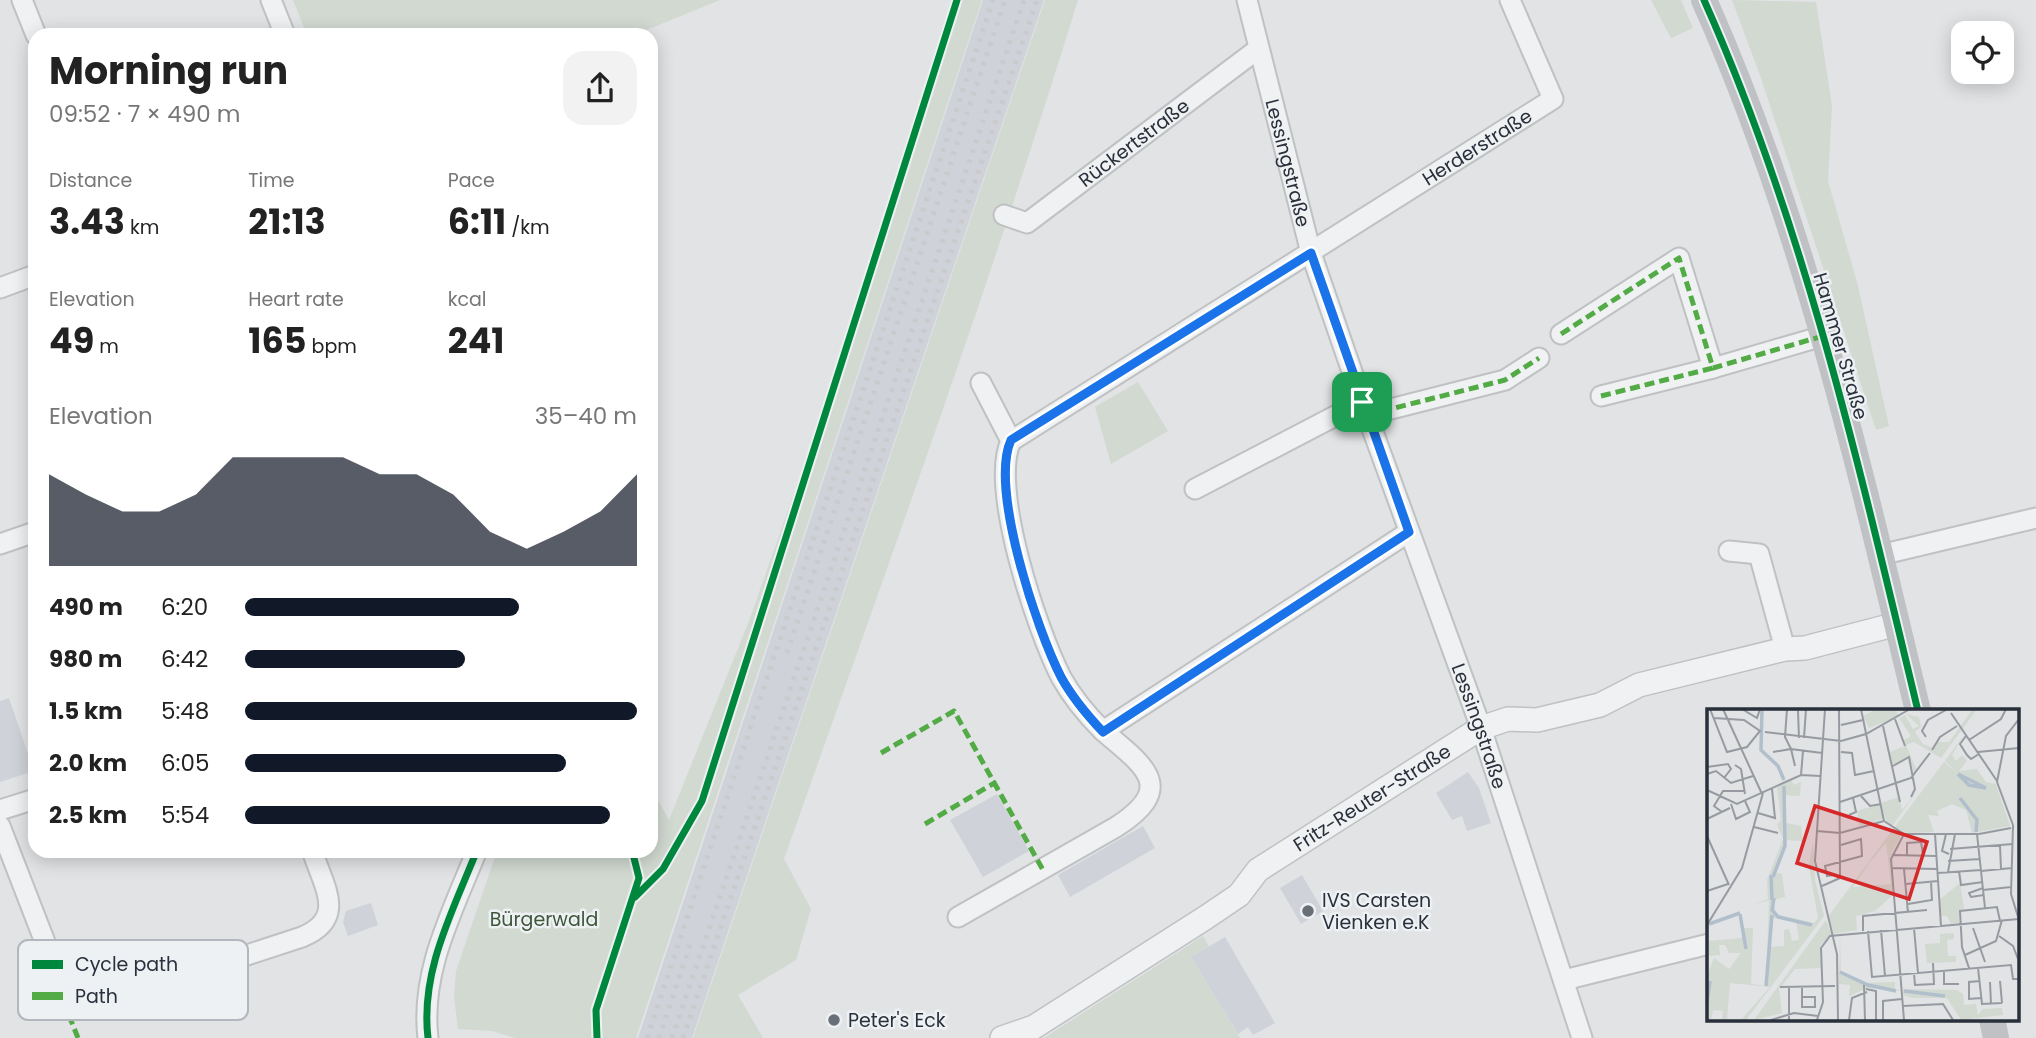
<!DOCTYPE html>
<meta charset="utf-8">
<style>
:root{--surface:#fff;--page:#f2f2f2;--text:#222;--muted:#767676;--accent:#111827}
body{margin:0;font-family:Poppins,sans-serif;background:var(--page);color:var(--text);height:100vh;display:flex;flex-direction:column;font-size:26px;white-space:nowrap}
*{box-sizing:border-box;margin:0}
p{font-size:23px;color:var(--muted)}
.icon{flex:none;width:38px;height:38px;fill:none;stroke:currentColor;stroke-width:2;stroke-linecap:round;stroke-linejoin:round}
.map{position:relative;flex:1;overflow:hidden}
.drawer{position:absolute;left:28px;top:28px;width:630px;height:830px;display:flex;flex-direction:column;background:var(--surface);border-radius:21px;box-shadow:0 4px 18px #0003}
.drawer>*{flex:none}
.fabs{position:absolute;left:1951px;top:21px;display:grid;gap:14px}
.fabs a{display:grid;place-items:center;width:63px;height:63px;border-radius:14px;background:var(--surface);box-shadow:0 4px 18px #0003;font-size:35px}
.pin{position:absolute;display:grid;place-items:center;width:60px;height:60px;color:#fff;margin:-30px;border-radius:14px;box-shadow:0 4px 10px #0006}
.round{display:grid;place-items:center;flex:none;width:74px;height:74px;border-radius:21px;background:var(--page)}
.headline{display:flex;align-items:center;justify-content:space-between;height:119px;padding:0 21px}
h1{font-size:38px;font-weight:700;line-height:52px}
.figures{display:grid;grid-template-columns:repeat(3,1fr);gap:10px;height:119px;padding:7px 21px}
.figures div{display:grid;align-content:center}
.figures b{font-size:35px;font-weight:700}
.figures small{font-size:19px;font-weight:400}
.figures p{font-size:19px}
.chart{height:196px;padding:14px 21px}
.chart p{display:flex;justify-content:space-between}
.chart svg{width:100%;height:126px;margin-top:7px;fill:var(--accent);opacity:.7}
ul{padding:0 21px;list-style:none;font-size:23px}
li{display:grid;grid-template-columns:112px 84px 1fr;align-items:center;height:52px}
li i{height:18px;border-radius:9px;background:var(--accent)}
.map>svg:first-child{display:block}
</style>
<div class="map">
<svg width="2036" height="1038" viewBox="0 0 2036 1038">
<rect width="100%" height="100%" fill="#e1e3e5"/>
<path fill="#cfd2d8" d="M983 0H1044L692 1038H638Z
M9 698 34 771 0 782V701Z
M1468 772 1479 788 1491 823 1467 831 1462 816 1452 820 1436 793Z
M997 794 1029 851 983 877 950 820Z
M1143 826 1155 848 1070 897 1058 875Z
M1302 875 1323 911 1301 924 1280 888Z
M371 903 378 925 348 936 343 922 346 911Z
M1225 937 1275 1023 1253 1035 1248 1027 1238 1034 1191 957Z"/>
<path fill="#d1d9d1" d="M293 0H720L634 35H307Z
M955 0H982L636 1038H515L492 1031 458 1029 454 997 456 971 497 851 651 850V787L669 820 749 621 826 403Z
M1045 0H1078C989 289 885 573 784 859L811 909 796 960 738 995 763 1038H693Z
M1651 0H1681L1693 28 1671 38Z
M1732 0 1816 2 1832 106 1828 181 1858 286 1889 426 1876 430 1761 78Z
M1138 382 1168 431 1111 464 1095 407Z
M1203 936 1209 946 1191 957 1240 1038H1044Z"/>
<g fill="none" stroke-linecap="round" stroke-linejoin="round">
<g stroke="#bfc1c3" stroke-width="23">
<g id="minor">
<path d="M22 0 36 35"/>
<path d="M271 0 285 35"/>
<path id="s1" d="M1247 0 1311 253 1367 415 1481 728 1582 1038"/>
<path id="s2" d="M1004 215 1027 223 1258 49"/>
<path d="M0 288 35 275"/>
<path d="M1561 334 1679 258 1713 368 1823 336"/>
<path d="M981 383 1011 441"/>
<path d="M1601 396 1713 368"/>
<path d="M1367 415 1505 380 1539 358"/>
<path d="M1195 489 1362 402"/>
<path id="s3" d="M1409 532 1103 731C1087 715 1072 697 1061 677 1037 630 989 487 1011 441L1553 99 1510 0"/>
<path d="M0 544 35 532"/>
<path d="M1729 551 1759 554 1785 649"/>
<path d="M1880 555 2036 518"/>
<path d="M0 810 35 799"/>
<path d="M0 826 62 986 72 1000 88 1007 302 937C348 918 323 886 312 850"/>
<path d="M958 917 1116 827C1177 788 1146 767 1103 731"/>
<path d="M1564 980 1709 944"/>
<path d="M428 1038C420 971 453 911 477 850"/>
</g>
</g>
<g stroke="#bfc1c3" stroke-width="26">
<g id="tertiary">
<path id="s4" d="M1002 1038 1034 1027 1205 918 1239 895 1258 870 1481 728 1508 719 1537 720 1600 705 1639 685 1785 649 1805 648 1897 624"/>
</g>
</g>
<use href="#minor" stroke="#eff1f2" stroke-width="19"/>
<use href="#tertiary" stroke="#eff1f2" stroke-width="23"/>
<path stroke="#bfc1c4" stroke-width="26" d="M1704 0C1805 226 1860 470 1918 711
M1992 1019 1996 1038"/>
<path stroke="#c9cacc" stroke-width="5" stroke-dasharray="3.5 7" stroke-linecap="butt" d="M787 653 1005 0
M647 1038 993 0
M659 1038 692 939
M672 1038 1024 0
M683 1038 1037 0"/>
<path stroke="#53ab46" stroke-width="5" stroke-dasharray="10 5" stroke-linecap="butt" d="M1561 334 1679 258 1713 368 1823 336
M1601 396 1713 368
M1367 415 1505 380 1539 358
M881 753 954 711 1043 870
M925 824 996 782
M72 1000 70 1018 78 1038"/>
<g stroke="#eef1f4" stroke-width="11">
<path id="cycleway" d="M1704 0C1805 226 1860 470 1918 711
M635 897 663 869 702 801 957 0
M428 1038C420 971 453 911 477 850
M597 1038 596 1010 639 878 632 850"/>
</g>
<use href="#cycleway" stroke="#00873e" stroke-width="7"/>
</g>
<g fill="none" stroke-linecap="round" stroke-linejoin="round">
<g stroke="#fff" stroke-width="14">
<path id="route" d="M1311 253 1409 532 1103 732C1087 715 1072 697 1061 677 1037 630 989 488 1011 440Z"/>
</g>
<use href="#route" stroke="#1a73e8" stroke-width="9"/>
</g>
<g fill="#696f77" stroke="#eef1f4" stroke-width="2.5">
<circle cx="1308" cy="911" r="7"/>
<circle cx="834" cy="1020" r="7"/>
</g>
<g text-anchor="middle" stroke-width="5" stroke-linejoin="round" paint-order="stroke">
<g font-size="19" fill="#29303c" stroke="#eef1f4">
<text dy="7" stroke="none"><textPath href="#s2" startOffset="158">Rückertstraße</textPath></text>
<text dy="7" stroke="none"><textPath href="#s3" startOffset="1230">Herderstraße</textPath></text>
<text dy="7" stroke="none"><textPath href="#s1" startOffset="168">Lessingstraße</textPath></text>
<text transform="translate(1841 346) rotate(74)" y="7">Hammer Straße</text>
<text dy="7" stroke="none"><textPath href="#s1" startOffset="763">Lessingstraße</textPath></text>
<text dy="7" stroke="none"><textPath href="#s4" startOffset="444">Fritz-Reuter-Straße</textPath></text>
</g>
<g font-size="19" fill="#29303c" stroke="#eef1f4" text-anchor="start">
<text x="1322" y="907">IVS Carsten<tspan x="1322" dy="22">Vienken e.K</tspan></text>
<text x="848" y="1027">Peter's Eck</text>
</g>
<g font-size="19" fill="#3d5638" stroke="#eef1f4">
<text x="544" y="926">Bürgerwald</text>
</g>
</g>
<g transform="translate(1707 709)">
<rect width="312" height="312" fill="#e1e3e5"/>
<path d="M170 0H188L192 7 162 19 156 7ZM266 0H270L234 49 207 33 199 36 210 62 207 64 202 48 186 56 183 43 198 37 196 32 204 27 192 9 198 6 206 20 212 17 199 5 212 8 214 18 208 23 216 35 226 39 231 33H242ZM257 26 245 46 249 52 255 46 260 52 252 62 270 60 279 73 289 75 303 117 265 124 259 101 245 95 230 102 232 107 221 106 227 123 198 124 187 119 237 53 252 66 238 52ZM84 71 87 76 94 73 93 87 77 86 79 114 94 117 96 132 80 131 66 163 75 165 78 188 67 191 69 205 107 214 111 209 102 157 106 133 108 171 117 207 39 311H34L63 278 23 274 20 311H15L16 302 6 301 4 311H0V267L7 249 22 260 34 244H22L18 236H12L13 246 0 247V232L35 229V219H46L44 275 59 277 62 191 46 196 61 190 60 171 76 130 70 115 74 111 70 78ZM64 209 89 211 92 231 85 232 82 220 77 221V237L62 238ZM209 84 185 117 179 112 174 94 192 88 195 101ZM173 95 176 110 152 117 150 102ZM186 120 195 125 183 147 186 186 168 202 149 207 150 221 127 225 121 208ZM179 134 184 175 146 178 163 153ZM253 174 257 200 252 201V214L244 215 240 207H233L232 191ZM119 211 124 225 113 237 114 259 88 260 72 280 75 304 47 311ZM247 224V230L240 231 241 247H249V253L220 254 218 235 233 234V225ZM133 228 134 262 159 274 188 273V280L194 282 160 279 142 287 143 276 132 275ZM196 280 250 281 256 285 257 296 269 295 271 306 276 300 295 299 296 306 254 311 240 289H205L196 286Z" fill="#d1d9d1" fill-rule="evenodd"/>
<path fill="none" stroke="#b1bfcd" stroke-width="3.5" d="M55 0 54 41 71 57 77 71M251 65 262 76 279 79M251 65 279 79M253 89 270 111 269 123M64 166 65 191M66 168 78 137 77 77M67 189 65 201 71 208 105 216M33 205 39 240M2 215 33 204M133 263 161 276 189 282M59 277 65 206M197 282 238 287M0 293 3 272"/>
<path fill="none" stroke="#979ba1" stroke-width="2" d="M3 0 20 43 40 38 53 22 37 11 7 9M16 0 55 85M35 0 50 9 53 0M80 0 78 28 84 40 115 44M118 0 108 152 130 245 131 311M154 0 177 112M91 2 92 29M244 4 290 72M188 10 198 37M134 16 156 11M176 17 193 93M58 23 134 32 159 25 203 0M259 27 253 35 260 46 264 50 272 45M219 28 215 22 221 11 239 1M97 29 99 0M262 31 294 10 299 0M225 41 233 28 250 17M66 43 84 40 88 57M134 43 145 44 148 66 167 62M271 43 312 39M28 56 34 60 38 85M186 57 202 48 208 80 204 88M0 58 21 55 24 60 17 69M0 65 9 62 24 74 46 67M94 66 96 42M0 81 30 95 94 66 113 67M154 87 163 97 174 95M133 93 204 69 223 44M24 95 29 110 43 103 38 92M15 103 7 97 16 82H37M51 104 68 109 65 80M142 106 149 103 146 89M0 110 23 99M177 112 197 125H272L304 119M306 116 290 73 299 27 312 10M47 118 71 124M306 120V116L304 185 312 211M110 122 133 124 177 112M197 125 184 150 197 311M228 125 234 217M239 125 235 142 242 145M270 125 278 199M0 127 22 176M293 136 294 160M243 140 306 135M185 146 229 147M200 146V134L214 133 216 145M241 152 273 150M185 159 230 160M197 160 201 204M252 162 254 176 276 173M274 162 305 159M241 163 248 125M231 164 274 161M126 166 120 167 118 157 155 147 154 130 134 136M199 175 231 172M115 177 133 169 132 0M276 179 262 184 264 188 277 186M276 181 304 178M0 182 21 175M201 195 225 191 224 173M0 216 35 159 56 84M207 219 211 264M266 219 278 253M174 221 178 267M156 222V207L220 201M161 222 165 268 304 256 306 270H312M292 227 306 237 311 250M258 246 289 232 295 211M262 259 255 238 253 202 290 198 293 212M271 259 275 295 295 294M237 262V275H252M207 264 208 276 227 275 226 254M273 272 262 273V290L274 289M293 272 295 294M283 273 284 295M157 276 158 311M73 278 128 277M159 280 169 282V311M95 288H108V298H95V278M196 297 236 295 246 311M64 311 87 304 111 307M82 311V278M110 311 116 293 114 239 123 227 312 210M142 311 145 289 160 283M176 311V292L195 290"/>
<path fill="#d62828" fill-opacity="0.15" stroke="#d62828" stroke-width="3.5" d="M108 97 220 133 202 190 90 154Z"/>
<rect width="312" height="312" fill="none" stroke="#29303c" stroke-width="3.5"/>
</g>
<rect x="18" y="940" width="230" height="80" rx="10" fill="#eef1f4" stroke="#b3b7bd" stroke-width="2"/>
<rect x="32" y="960" width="31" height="9" fill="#00873e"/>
<rect x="32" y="992" width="31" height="8" fill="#53ab46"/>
<g font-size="19" fill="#29303c">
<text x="75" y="971">Cycle path</text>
<text x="75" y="1003">Path</text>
</g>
</svg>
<div class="fabs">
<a><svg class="icon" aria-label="locate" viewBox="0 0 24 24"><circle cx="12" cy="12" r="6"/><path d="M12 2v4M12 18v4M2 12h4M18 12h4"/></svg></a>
</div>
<div class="pin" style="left:1362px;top:402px;background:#1e9e55"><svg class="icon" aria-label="arrive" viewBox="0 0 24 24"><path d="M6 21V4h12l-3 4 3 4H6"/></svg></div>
<section class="drawer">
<div class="headline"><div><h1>Morning run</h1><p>09:52 · 7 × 490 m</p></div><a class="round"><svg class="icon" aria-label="share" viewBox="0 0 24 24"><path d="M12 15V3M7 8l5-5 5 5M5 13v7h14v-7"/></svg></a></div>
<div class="figures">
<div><p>Distance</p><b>3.43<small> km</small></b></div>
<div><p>Time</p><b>21:13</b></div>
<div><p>Pace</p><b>6:11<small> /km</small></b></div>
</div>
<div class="figures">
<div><p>Elevation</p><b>49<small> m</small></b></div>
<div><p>Heart rate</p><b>165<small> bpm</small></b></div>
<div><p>kcal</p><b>241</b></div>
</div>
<div class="chart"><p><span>Elevation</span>35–40 m</p>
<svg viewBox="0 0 160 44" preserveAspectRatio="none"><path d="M0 44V12L10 19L20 25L30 25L40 19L50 6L60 6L70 6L80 6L90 12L100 12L110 19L120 32L130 38L140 32L150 25L160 12V44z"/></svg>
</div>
<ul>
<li><b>490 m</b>6:20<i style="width:70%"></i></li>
<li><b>980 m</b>6:42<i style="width:56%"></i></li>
<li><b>1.5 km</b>5:48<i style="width:100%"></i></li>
<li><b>2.0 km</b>6:05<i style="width:82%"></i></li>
<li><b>2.5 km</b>5:54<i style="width:93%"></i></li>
</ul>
</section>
</div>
